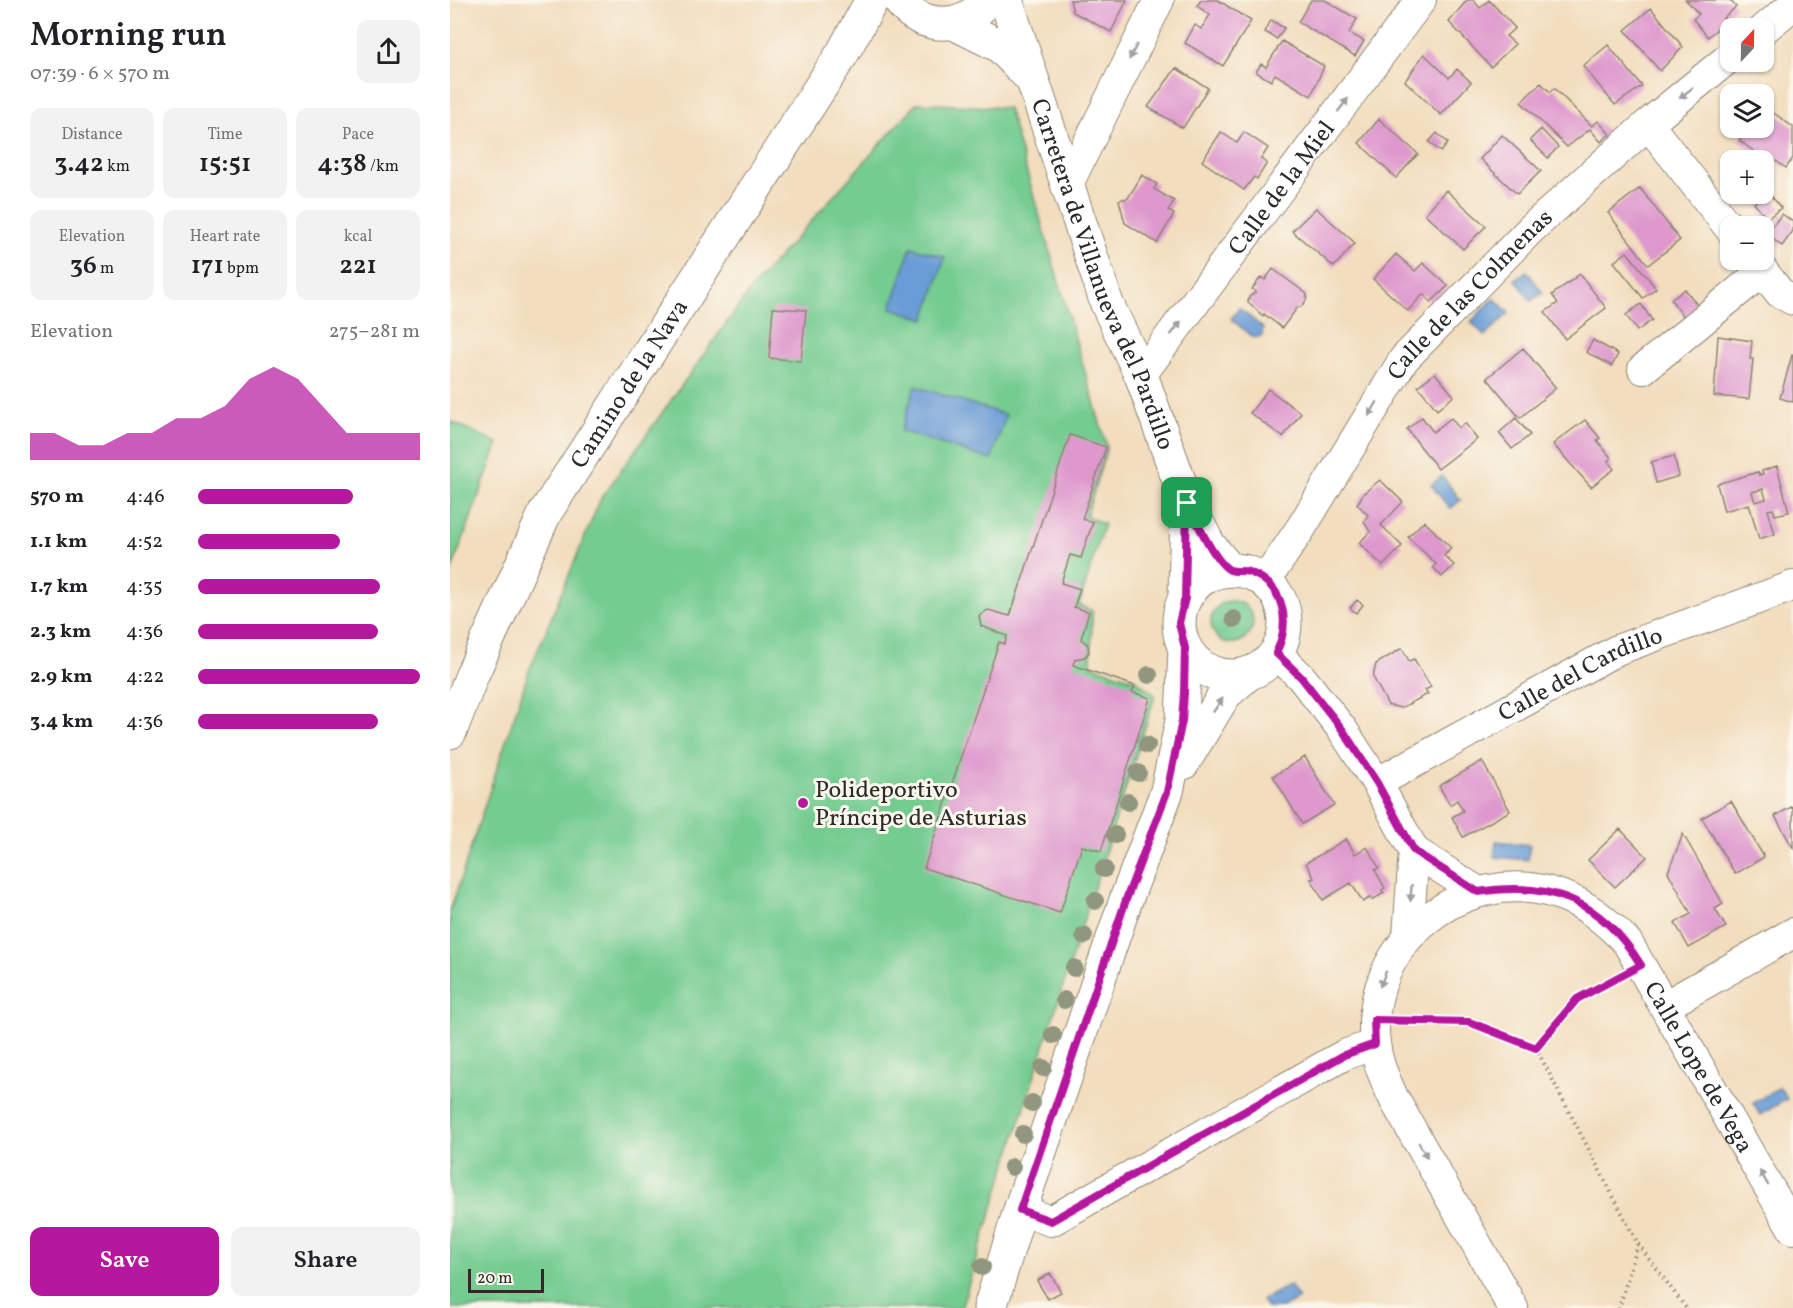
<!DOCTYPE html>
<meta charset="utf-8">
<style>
:root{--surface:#fff;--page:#f2f2f2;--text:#202124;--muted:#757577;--accent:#b5179e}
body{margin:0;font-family:Vollkorn,serif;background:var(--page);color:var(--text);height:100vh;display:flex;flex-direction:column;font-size:22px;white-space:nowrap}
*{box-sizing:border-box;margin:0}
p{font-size:20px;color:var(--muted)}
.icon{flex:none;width:33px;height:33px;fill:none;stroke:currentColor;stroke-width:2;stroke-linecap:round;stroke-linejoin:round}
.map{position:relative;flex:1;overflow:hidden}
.side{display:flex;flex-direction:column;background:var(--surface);width:450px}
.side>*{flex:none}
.needle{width:39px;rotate:22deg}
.tools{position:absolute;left:1270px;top:18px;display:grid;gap:12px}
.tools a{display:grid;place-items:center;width:54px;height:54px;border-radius:12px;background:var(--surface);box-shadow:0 2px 4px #0004;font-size:30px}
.scale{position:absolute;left:18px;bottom:15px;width:76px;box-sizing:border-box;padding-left:6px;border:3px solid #2b2b2b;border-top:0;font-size:16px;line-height:21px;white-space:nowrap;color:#2b2b2b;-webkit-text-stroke:4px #fbf7ec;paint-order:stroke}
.pin{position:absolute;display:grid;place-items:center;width:51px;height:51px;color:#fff;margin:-26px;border-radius:12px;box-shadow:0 3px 9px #0006}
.round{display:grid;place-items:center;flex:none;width:63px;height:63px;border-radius:12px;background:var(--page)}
.headline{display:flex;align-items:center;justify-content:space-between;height:102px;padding:0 30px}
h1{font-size:33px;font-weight:600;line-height:45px}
.metrics{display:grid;grid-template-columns:repeat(3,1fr);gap:9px;height:102px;padding:6px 30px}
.metrics div{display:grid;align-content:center;border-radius:12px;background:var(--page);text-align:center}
.metrics b{font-size:26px;font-weight:600}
.metrics small{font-size:16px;font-weight:400}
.metrics p{font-size:16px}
.chart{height:168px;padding:12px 30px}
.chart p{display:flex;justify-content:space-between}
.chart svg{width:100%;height:108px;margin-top:6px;fill:var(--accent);opacity:.7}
.button{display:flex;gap:12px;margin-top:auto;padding:12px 30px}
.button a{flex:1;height:69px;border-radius:12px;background:var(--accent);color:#fff;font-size:24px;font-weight:600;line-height:69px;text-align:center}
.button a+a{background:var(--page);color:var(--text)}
ul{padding:0 30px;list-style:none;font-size:20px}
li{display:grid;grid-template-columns:96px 72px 1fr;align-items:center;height:45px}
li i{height:15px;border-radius:8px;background:var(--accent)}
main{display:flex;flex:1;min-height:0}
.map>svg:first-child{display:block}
</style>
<main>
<section class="side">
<div class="headline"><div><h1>Morning run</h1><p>07:39 · 6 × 570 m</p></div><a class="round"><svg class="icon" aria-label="share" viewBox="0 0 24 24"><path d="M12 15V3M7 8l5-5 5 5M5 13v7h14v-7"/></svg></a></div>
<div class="metrics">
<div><p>Distance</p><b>3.42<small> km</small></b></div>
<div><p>Time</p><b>15:51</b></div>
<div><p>Pace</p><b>4:38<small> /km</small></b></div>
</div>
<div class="metrics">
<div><p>Elevation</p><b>36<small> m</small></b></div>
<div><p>Heart rate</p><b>171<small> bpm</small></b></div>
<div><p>kcal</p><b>221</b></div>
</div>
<div class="chart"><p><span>Elevation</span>275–281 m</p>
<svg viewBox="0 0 160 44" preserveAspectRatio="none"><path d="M0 44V33L10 33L20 38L30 38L40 33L50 33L60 27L70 27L80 22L90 11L100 6L110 11L120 22L130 33L140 33L150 33L160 33V44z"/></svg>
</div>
<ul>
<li><b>570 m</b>4:46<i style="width:70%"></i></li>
<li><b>1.1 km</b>4:52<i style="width:64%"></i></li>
<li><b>1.7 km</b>4:35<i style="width:82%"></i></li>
<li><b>2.3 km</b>4:36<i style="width:81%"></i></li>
<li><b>2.9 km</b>4:22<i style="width:100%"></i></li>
<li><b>3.4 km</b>4:36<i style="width:81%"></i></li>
</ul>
<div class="button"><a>Save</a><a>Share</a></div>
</section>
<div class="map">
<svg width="1343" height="1308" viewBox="0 0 1343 1308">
<rect width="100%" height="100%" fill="#fbf7ec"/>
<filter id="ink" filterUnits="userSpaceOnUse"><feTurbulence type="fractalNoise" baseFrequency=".0167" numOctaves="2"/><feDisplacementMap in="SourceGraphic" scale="12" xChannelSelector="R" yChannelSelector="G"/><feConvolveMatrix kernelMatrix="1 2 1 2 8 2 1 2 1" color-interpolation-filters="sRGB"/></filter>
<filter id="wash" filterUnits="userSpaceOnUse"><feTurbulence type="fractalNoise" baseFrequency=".008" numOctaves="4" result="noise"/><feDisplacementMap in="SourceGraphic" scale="24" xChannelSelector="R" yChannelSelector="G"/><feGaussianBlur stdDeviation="1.35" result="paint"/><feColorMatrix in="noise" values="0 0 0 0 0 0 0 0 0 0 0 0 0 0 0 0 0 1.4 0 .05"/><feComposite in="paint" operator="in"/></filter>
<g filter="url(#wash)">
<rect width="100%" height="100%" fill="#f2ddbd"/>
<path fill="#75cc91" stroke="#507c5e" stroke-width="1.5" d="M467 103 558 108 657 447 636 516 654 524 629 605 642 611 641 665 686 680 705 695 511 1308H0V911L79 671 151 498 303 286Z
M0 421 48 443 0 575Z
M761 622a21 21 0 1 1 42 0a21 21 0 1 1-42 0Z"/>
<path fill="#6b9cd5" stroke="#4b6480" stroke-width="1.5" d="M461 247 495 257 475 319 441 308Z
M1077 271 1093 293 1081 301 1065 279Z
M1044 298 1059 313 1035 336 1021 322Z
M789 308 813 328 812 336 804 338 781 319Z
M465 386 556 415 541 460 451 431Z
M992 476 1011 500 1000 509 981 485Z
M1046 841 1080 845 1078 860 1044 857Z
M1330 1087 1337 1099 1310 1115 1303 1103Z
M840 1285 849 1299 832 1308H817L812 1300Z"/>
<g id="blocks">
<path fill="#de98cd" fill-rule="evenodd" d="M620 0H677L661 32 623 12Z
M751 0H768L801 21 773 66 735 43 745 25 751 29 760 15 747 6Z
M861 0H875L907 19 899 33 914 41 905 56 848 22Z
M1017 0H1023L1030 8 1039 0 1065 28 1056 36 1065 44 1041 67 999 22Z
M1236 0H1280L1286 7 1273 18 1276 21 1258 37 1243 19 1249 14Z
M1201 8 1233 47 1210 71 1175 30Z
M821 20 834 28 827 39 815 32Z
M832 41 874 66 861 96 825 74 821 81 806 72 811 64 816 67Z
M1158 45 1192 86 1165 105 1133 66Z
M974 54 999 78 1007 69 1021 82 991 115 955 81Z
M726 68 758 88 733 128 698 107Z
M1091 83 1100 92 1104 88 1142 126 1148 121 1160 134 1151 142 1140 129 1117 147 1071 102Z
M1314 106 1343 127V158L1336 168 1320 157 1317 161 1289 140 1299 128H1314Z
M929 119 968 154 946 178 909 143Z
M1091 129 1108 147 1098 158 1080 140Z
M771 132 787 143 794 132 818 148 811 159 817 163 807 179 804 177 794 190 752 161Z
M987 133 998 143 991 152 979 142Z
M1052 135 1091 171 1067 194 1030 159Z
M692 175 707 184 704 189 724 201 718 211 724 214 707 243 675 223 669 200 678 198Z
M1190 188 1230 240 1198 265 1158 213Z
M996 190 1036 226 1013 249 975 214Z
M1318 192 1331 208 1317 219 1304 203Z
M866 208 905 243 884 267 842 231Z
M1332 214 1343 222V231L1332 246 1316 234Z
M1177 252 1206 288 1193 298 1164 262Z
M946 254 965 271 973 263 998 286 981 302 973 294 958 311 923 279Z
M823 269 857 294 856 301 851 307H848L832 328 814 314 813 316 798 302 799 297 806 292 802 289 811 277 815 280Z
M1130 274 1156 308 1115 339 1095 312 1108 303 1102 295Z
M1235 289 1248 306 1234 317 1221 300Z
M1191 304 1202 320 1187 331 1176 315Z
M323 308 356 310 351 361 319 358Z
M1268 336 1302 341 1300 359H1303L1299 399 1264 396Z
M1143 340 1168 354 1162 366 1136 352Z
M1073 348 1106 388 1070 418 1037 378Z
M1342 355H1343V402L1330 398Z
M985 373 1004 396 987 410 968 386Z
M818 389 851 413 833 437 800 413Z
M972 417 983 432 1001 418 1009 428 1015 423 1027 439 988 469 957 429Z
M1066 418 1080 435 1062 449 1049 433Z
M1135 420 1150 438 1147 440 1161 458 1158 461 1164 469 1141 487 1103 444Z
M620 435 656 447 632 519 643 522 631 558 620 555 611 583 630 589 624 607 639 612 631 639 638 645 639 652 635 657 625 659 623 665 685 686 682 692 700 698 651 851 632 846 610 913 474 868 549 642 555 644 557 636 531 626 529 616 538 610 560 616Z
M1224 456 1229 476 1206 483 1201 462Z
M1327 466 1339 512 1325 515 1323 509 1318 510 1325 534 1309 539 1299 504 1274 511 1267 484 1308 472 1309 475 1313 474 1312 471ZM1313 489 1316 499 1305 502 1302 492Z
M930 480 953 502 931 525 952 546 933 566 909 543 920 532 914 521 918 515 907 504 914 493Z
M974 521 1001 548 994 556 1004 565 992 577 983 567 986 564 958 537Z
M907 600 913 605 906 613 900 608Z
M952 648 959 661 964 659 981 687 975 690 978 694 951 708 938 705 923 677 926 664Z
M855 757 884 805 852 824 823 776Z
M1032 761 1060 811 1013 837 1002 817 1013 811 1007 800 1000 805 989 786Z
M1281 801 1314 857 1285 874 1252 818Z
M1343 806V848L1325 816Z
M1170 829 1197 857 1165 887 1138 860Z
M1233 834 1273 904 1265 909 1276 927 1239 948 1225 923 1241 914 1218 872Z
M896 839 905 854 917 847 929 868 925 870 935 888 932 890 934 893 922 900 921 897 913 902 901 883 873 900 861 879 864 878 856 863Z
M600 1273 611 1292 598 1299 587 1281Z"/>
</g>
</g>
<g filter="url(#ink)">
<use href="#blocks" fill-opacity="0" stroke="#8e8474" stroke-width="1.5"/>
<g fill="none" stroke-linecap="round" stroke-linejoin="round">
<g stroke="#8e8474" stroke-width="32">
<g id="minor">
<path d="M1314 29 1343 5"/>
<path d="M1198 124 1281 230"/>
<path d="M618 184 709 0"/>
<path d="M1304 260 1330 293 1343 300"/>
<path d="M1193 369 1313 271"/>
<path id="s1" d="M691 375 971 0"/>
<path id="s2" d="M815 581 851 528 954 359 1081 229 1198 124 1281 56"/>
<path d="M826 653 851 677 892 729 927 783 964 851 1028 892"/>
<path id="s3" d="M927 783 1167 650 1343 586"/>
<path d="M958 936 964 851"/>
<path d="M1215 1006 1343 933"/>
<path d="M570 1210 601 1221 894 1055 925 1044"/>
<path id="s4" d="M1063 1308 944 1099C936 1081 927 1064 925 1043 913 944 1015 861 1110 895 1137 904 1157 922 1177 942L1343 1229"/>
</g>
</g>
<g stroke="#8e8474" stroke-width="35">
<g id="tertiary">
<path d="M449 0C472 31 514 31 537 0"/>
<path id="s5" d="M556 0 657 304 691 375 737 503 759 545 780 570"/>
<path d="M504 23 550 46 578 75"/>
<circle cx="782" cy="623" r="53"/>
<path d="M735 598 737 505"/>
<path id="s6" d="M0 732 22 675 95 513 392 54 422 0"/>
<path d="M733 763 775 694 799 673"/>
<path d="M540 1308 570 1210 677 897 717 791 732 721 735 648"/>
</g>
</g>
<path stroke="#8e8474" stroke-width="4" stroke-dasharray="1.5 4.5" stroke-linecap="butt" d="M952 1021 1019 1022 1086 1048 1188 1244 1169 1308
M1086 1048 1127 999 1168 977
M1188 1244 1236 1308"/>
<use href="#minor" stroke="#fff" stroke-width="30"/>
<use href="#tertiary" stroke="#fff" stroke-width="33"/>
</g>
<g fill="#91967e">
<circle cx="784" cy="619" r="9"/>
<circle cx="699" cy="675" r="9"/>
<circle cx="697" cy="745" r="9"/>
<circle cx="688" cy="773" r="9"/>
<circle cx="678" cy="802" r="9"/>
<circle cx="665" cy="835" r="9"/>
<circle cx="654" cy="869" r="9"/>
<circle cx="645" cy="901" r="9"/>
<circle cx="634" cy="936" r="9"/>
<circle cx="624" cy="968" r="9"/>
<circle cx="614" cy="1000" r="9"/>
<circle cx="603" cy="1035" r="9"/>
<circle cx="593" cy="1068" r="9"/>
<circle cx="582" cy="1103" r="9"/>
<circle cx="573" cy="1134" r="9"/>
<circle cx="562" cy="1167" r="9"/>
<circle cx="532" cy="1267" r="9"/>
</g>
<defs><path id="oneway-solid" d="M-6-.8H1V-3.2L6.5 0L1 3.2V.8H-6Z" transform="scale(1.5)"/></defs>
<g fill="#a0a0a0">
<use href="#oneway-solid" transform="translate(683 52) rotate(116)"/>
<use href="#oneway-solid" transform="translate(1236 93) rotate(141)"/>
<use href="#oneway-solid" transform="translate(893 105) rotate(-53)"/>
<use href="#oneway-solid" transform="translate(726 328) rotate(-53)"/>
<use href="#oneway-solid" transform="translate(923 409) rotate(121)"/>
<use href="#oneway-solid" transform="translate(768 705) rotate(-56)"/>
<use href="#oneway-solid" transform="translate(961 893) rotate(94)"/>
<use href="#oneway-solid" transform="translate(933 979) rotate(112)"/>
<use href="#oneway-solid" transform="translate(973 1150) rotate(60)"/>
<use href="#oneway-solid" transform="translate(1314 1178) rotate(-120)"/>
</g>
</g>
<g fill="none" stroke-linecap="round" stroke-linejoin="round" filter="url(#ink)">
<g stroke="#fff" stroke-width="12">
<path id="route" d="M737 503C745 518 765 563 780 570 785 572 793 570 799 572 835 585 841 622 826 653L851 677 892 729 927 783 964 851 1028 892C1102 880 1152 902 1191 965L1127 999 1086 1048 1019 1022 924 1020 925 1044 894 1055 601 1221 570 1210 677 897 717 792 732 721 734 693 735 648 729 623 735 598Z"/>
</g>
<use href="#route" stroke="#b5179e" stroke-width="8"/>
</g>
<circle fill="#b5179e" stroke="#fbf7ec" stroke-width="2" cx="353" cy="803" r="6"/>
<g text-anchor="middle" stroke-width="6" stroke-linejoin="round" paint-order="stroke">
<g font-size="24" fill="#2b2b2b" stroke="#fbf7ec">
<text dy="8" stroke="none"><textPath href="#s1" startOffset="234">Calle de la Miel</textPath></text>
<text dy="8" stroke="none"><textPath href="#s5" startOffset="291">Carretera de Villanueva del Pardillo</textPath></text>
<text dy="8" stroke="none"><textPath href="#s2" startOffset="354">Calle de las Colmenas</textPath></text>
<text dy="8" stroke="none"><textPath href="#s6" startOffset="393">Camino de la Nava</textPath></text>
<text dy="8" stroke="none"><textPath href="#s3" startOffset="231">Calle del Cardillo</textPath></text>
<text dy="8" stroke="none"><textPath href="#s4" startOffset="808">Calle Lope de Vega</textPath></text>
</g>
<g font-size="24" fill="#2b2b2b" stroke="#fbf7ec" text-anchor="start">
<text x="365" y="797">Polideportivo<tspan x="365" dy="28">Príncipe de Asturias</tspan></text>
</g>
</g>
</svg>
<div class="tools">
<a><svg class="needle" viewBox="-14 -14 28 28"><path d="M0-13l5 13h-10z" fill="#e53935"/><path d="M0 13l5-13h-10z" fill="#757577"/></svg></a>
<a><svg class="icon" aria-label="layers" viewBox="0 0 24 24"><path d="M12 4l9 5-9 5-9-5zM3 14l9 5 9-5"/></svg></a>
<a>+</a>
<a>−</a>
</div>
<div class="scale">20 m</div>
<div class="pin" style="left:737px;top:503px;background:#1e9e55"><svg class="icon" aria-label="arrive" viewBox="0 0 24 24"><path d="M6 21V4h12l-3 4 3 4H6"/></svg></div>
</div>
</main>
